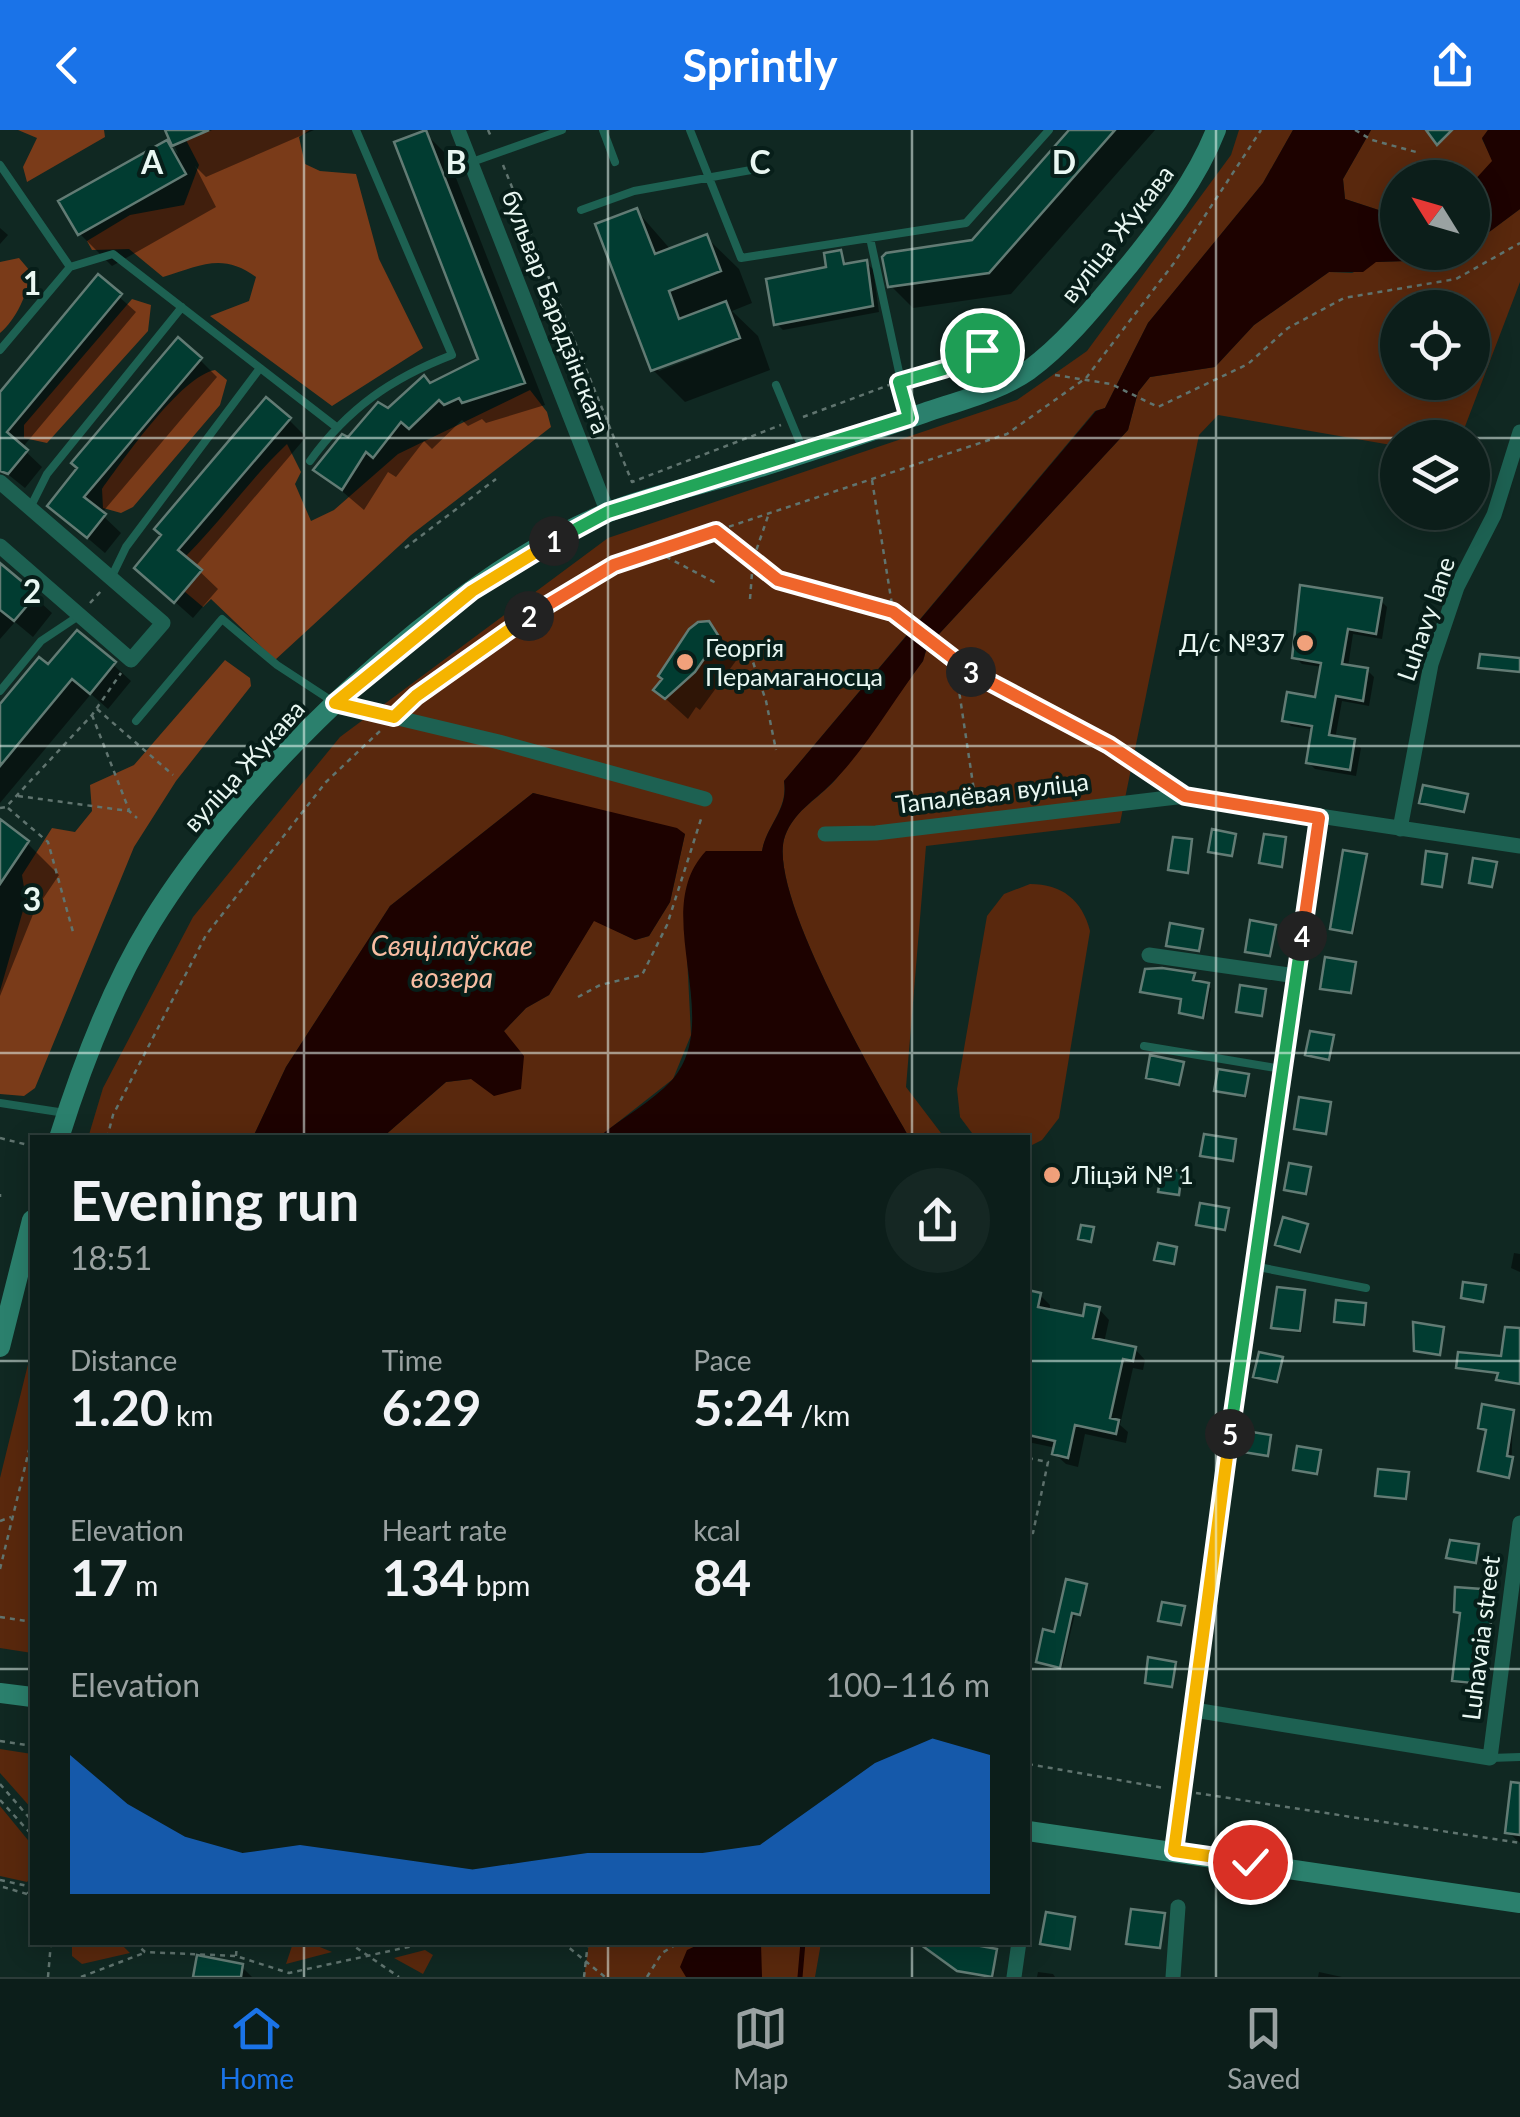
<!DOCTYPE html>
<meta charset="utf-8">
<style>
:root{--surface:#0c1e1a;--page:#152723;--text:#f1f3f6;--muted:#9aa2a2;--line:#2c3c39;--accent:#1a73e8}
body{margin:0;font-family:Lato,sans-serif;background:var(--page);color:var(--text);height:100vh;display:flex;flex-direction:column;font-size:38px;white-space:nowrap}
*{box-sizing:border-box;margin:0}
p{font-size:32px;color:var(--muted)}
.icon{flex:none;width:55px;height:55px;fill:none;stroke:currentColor;stroke-width:2;stroke-linecap:round;stroke-linejoin:round}
.map{position:relative;flex:1;overflow:hidden}
.side{position:absolute;left:30px;top:1005px;width:1000px;height:810px;display:flex;flex-direction:column;background:var(--surface);border-radius:0px;box-shadow:0 5px 25px #0003,0 0 0 2px var(--line)}
.side>*{flex:none}
.needle{width:65px;rotate:307deg}
.buttons{position:absolute;left:1380px;top:30px;display:grid;gap:20px}
.buttons a{display:grid;place-items:center;width:110px;height:110px;border-radius:50%;background:var(--surface);box-shadow:0 5px 25px #0003,0 0 0 2px var(--line);font-size:50px}
.pin{position:absolute;display:grid;place-items:center;width:85px;height:85px;color:#fff;margin:-42px;border:5px solid #fff;border-radius:50%;box-shadow:0 2px 10px #0007}
.km{position:absolute;width:50px;height:50px;margin:-25px;border-radius:50%;background:#222;color:#fff;font-size:28px;line-height:50px;text-align:center}
.round{display:grid;place-items:center;flex:none;width:105px;height:105px;border-radius:52px;background:var(--page)}
.headline{display:flex;align-items:center;justify-content:space-between;height:170px;padding:0 40px}
h1{font-size:55px;font-weight:700;line-height:75px}
.stats{display:grid;grid-template-columns:repeat(3,1fr);gap:15px;height:170px;padding:10px 40px}
.stats div{display:grid;align-content:center}
.stats b{font-size:50px;font-weight:700}
.stats small{font-size:28px;font-weight:400}
.stats p{font-size:28px}
.chart{height:280px;padding:20px 40px}
.chart p{display:flex;justify-content:space-between}
.chart svg{width:100%;height:180px;margin-top:10px;fill:var(--accent);opacity:.7}
header{display:flex;justify-content:space-between;align-items:center;height:130px;padding:0 40px;background:var(--accent);color:#fff;font-size:45px;font-weight:700}
.tabs{display:flex;justify-content:space-around;align-items:center;height:140px;border-top:2px solid var(--line);background:var(--surface);font-size:28px;color:var(--muted)}
.tabs a{display:grid;justify-items:center;gap:5px}
.tabs .current{color:var(--accent)}
.map>svg:first-child{display:block}
</style>
<header><svg class="icon" aria-label="back" viewBox="0 0 24 24"><path d="M15 5l-7 7 7 7"/></svg>Sprintly<svg class="icon" aria-label="share" viewBox="0 0 24 24"><path d="M12 15V3M7 8l5-5 5 5M5 13v7h14v-7"/></svg></header>
<div class="map">
<svg width="1520" height="1847" viewBox="0 0 1520 1847">
<rect width="100%" height="100%" fill="#102822"/>
<path fill="#59280d" fill-rule="evenodd" d="M1239 0H1293L1263 53 1148 193 1105 278 1095 281 784 651C788 680 767 694 762 721H706L685 786 691 905 673 949 599 1007H383L446 952 471 949 504 901 526 878 549 865 594 790 635 810 649 806 670 772 685 704 533 663 390 776 286 937 253 1007 88 1008 103 958 193 787 340 607 608 408 1017 270 1087 221 1231 25Z
M1371 0H1488L1482 9 1493 31 1473 52 1472 48H1398L1397 86 1345 69 1343 49Z
M1520 79V152L1461 307 1398 308 1397 316 1218 285 1199 305 1120 693 926 716 906 957 944 1007H909C878 953 765 761 785 706 795 679 819 669 836 649 866 610 894 570 923 531L927 517 1128 300 1138 262 1150 247 1215 237 1254 195 1329 142 1352 143 1375 132 1437 130 1472 122 1473 114ZM1398 178H1472V252H1398Z
M1030 754C1062 754 1082 770 1090 801L1059 988 1042 1010 1028 1017V1008L975 1007 960 987 957 959 987 786 1004 764Z
M32 1218V1523L0 1518V1348Z
M0 1619 32 1624V1679L0 1643Z
M0 1676 32 1715V1746L27 1752 0 1746Z
M72 1813H120L130 1823 82 1834 72 1826Z
M293 1813H310L332 1822 286 1834Z
M589 1813H821L815 1847H584Z
M425 1820 433 1825 423 1844 394 1828Z"/>
<path fill="#7a3b19" d="M18 0H104L105 7 27 52 23 37 37 8Z
M212 0H310L299 7 305 34 320 41 356 44 379 129 423 218 332 276 210 186 249 171 256 147C222 122 200 136 163 147L129 119 92 120 87 111 130 85 184 75 199 35 186 10Z
M19 128 30 141C29 162 16 190 0 203V132Z
M132 169 151 175 148 201 47 313 24 308V295Z
M215 240 227 250 220 275 133 377 121 383 103 378 102 359C123 330 181 246 215 240Z
M530 260 547 282 551 297 411 405 275 530 211 469 203 477 184 461 202 440 186 426C222 390 250 349 287 314L301 342 295 354 311 391 334 380 398 324Z
M225 530 250 548 251 556 176 651 134 717 35 958 24 966 0 964V861L26 770 22 745 52 698 75 702 92 681 90 655 134 635Z"/>
<path fill="#1d0200" d="M1293 0H1371L1343 49 1345 69 1397 86 1398 122 1457 123 1437 130 1376 132 1363 142H1329L1254 195 1215 237 1150 247 1138 262 1128 300 927 517 923 531C893 571 866 619 831 654 814 671 794 682 785 706 765 761 878 953 909 1007H599C621 988 652 972 672 950 726 888 648 782 706 721H762C767 694 789 680 784 651L1096 281 1105 278 1148 193 1263 53Z
M1488 0H1520V79L1473 114V52L1492 31 1482 8Z
M533 663 677 698 685 704 670 772 649 806 635 810 594 791 549 865 526 878 504 901 524 926 521 959 494 966 471 949 446 952 383 1007H253L286 937 390 776Z
M702 1813H761L762 1847H686L680 1837 687 1820Z"/>
<path fill="#0007" fill-rule="evenodd" d="M168 0H314L206 47 195 36 216 77 112 136 80 104 167 13 178 24Z
M1072 0H1155L1011 164 913 178 891 156 974 112Z
M425 3 447 25 545 275 486 293 482 289 468 296 462 290 432 319 424 311 396 347 388 342 364 380 317 340 388 281 481 230Z
M637 81 671 120 706 107 739 139 752 173 732 181 758 206 770 240 685 272 653 240ZM710 216 714 220 659 241 657 237Z
M0 98 8 105 0 114Z
M840 123 848 136 866 133 873 139 879 182 783 200 777 194Z
M98 148 136 182 22 318 42 337 25 358 0 338V266Z
M200 230 217 247 101 384 121 403 105 423 50 376Z
M289 290 306 307 195 437 218 459 193 488 137 438Z
M0 436 52 483 33 507 15 492 0 509Z
M1380 470 1387 477 1382 509 1353 504 1348 537 1367 540 1374 547 1369 576 1342 571 1335 609 1354 612 1361 618 1356 646 1315 639 1308 632 1314 600 1291 596 1285 590 1318 570 1323 537 1302 534 1295 527Z
M712 497 738 528 700 580 696 577 688 589 656 560 674 525Z
M78 503 131 551 108 579 91 564 0 673V578L48 537Z
M1466 666V683L1422 672Z
M0 702 27 713 59 745 34 782 0 866Z
M1235 706 1234 727 1210 721Z
M1285 710 1284 738 1264 735 1262 733Z
M1191 712 1190 744 1173 742 1171 739Z
M1445 726 1444 758 1427 756 1424 754Z
M1366 727 1354 804 1335 801 1332 798Z
M1496 734 1494 758 1471 753Z
M1274 797 1272 827 1250 824 1248 821Z
M1202 801 1201 822 1168 815Z
M1355 834 1353 864 1323 858Z
M1194 845 1195 853 1211 858 1205 889 1184 885V870L1143 861Z
M1264 861V887L1238 881Z
M1333 908 1331 931 1308 924Z
M1183 934 1181 956 1148 948Z
M1248 946 1247 968 1217 961Z
M1330 974 1327 1005 1297 998Z
M1235 1011V1032L1203 1025Z
M1310 1040 1308 1065 1287 1059Z
M1181 1044 1180 1066 1161 1061Z
M1228 1080 1227 1101 1199 1094Z
M1307 1096 1302 1123 1278 1114Z
M1514 1123 1520 1124V1142L1511 1138Z
M1028 1162 1040 1165 1050 1175 1049 1182 1085 1189 1099 1179 1109 1190 1104 1213 1135 1219 1145 1230 1143 1240 1133 1238 1120 1295 1128 1302 1126 1313 1085 1304 1078 1337 1066 1334 1055 1324 1056 1318 1028 1312Z
M1304 1163 1302 1203 1276 1199 1274 1197Z
M1365 1175 1366 1196 1337 1191Z
M1443 1200 1441 1226 1417 1220Z
M1520 1201V1255L1502 1252 1500 1244 1458 1237 1503 1229Z
M1282 1229 1279 1253 1256 1246Z
M1513 1282 1511 1349 1483 1343 1488 1301 1480 1297Z
M1270 1307V1327L1245 1321Z
M1320 1323 1319 1345 1296 1339Z
M1408 1345V1370L1378 1365Z
M1478 1416V1434L1449 1428Z
M1085 1456 1082 1486 1075 1484 1062 1538 1041 1534Z
M1494 1462 1485 1556 1457 1553 1463 1484 1456 1481Z
M1184 1478 1183 1496 1161 1490Z
M1175 1534 1174 1558 1147 1552Z
M1520 1657V1713L1508 1702Z
M1163 1786 1161 1820 1129 1813Z
M1074 1790 1072 1820 1043 1813Z
M930 1818 996 1822 994 1847 962 1842Z
M242 1837 252 1847H196Z
M1038 1842 1053 1844 1055 1847H1037Z
M1319 1842 1342 1847H1318Z"/>
<g fill="none" stroke-linecap="round" stroke-linejoin="round">
<path stroke="#1d0200" stroke-width="5" d="M621 1814 624 1812
M800 1847 803 1812"/>
</g>
<path fill="#013c31" stroke="#627b74" stroke-width="2.5" d="M165 0H209L172 16Z
M426 0 525 253 462 273 459 268 444 275 439 270 409 299 401 292 373 328 366 322 342 360 313 340 342 304 348 307 378 272 388 278 424 245 430 253 478 229 394 12Z
M1069 0H1115L989 143 888 157 882 127 886 123 972 110Z
M1426 0H1452L1437 15Z
M167 10 186 44 78 105 58 71Z
M637 78 655 124 707 104 721 141 669 161 679 189 726 171 740 208 651 241 595 94Z
M841 120 844 134 867 130 873 176 774 195 766 149 826 137 824 123Z
M98 144 122 164 7 302 28 320 8 344 0 341V262Z
M178 207 202 228 84 367 106 384 87 408 47 376 77 338 71 333Z
M266 267 291 288 178 420 202 440 174 473 134 438 161 405 154 399Z
M0 433 37 464 14 491 0 480Z
M1300 455 1382 468 1376 504 1348 499 1342 534 1368 538 1363 571 1336 566 1329 605 1355 609 1350 640 1306 633 1312 596 1282 591 1287 562 1315 567 1321 533 1292 528Z
M709 491 718 505 713 516 695 542 665 569 653 560 662 549 658 546 689 499 698 492Z
M77 500 116 532 90 564 72 549 0 636V574L39 527 48 534Z
M1480 524 1520 528V542L1478 538Z
M1423 655 1468 664 1464 682 1419 673Z
M0 689 29 711 0 754Z
M1212 699 1236 704 1232 726 1208 722Z
M1264 704 1286 707 1282 737 1259 733Z
M1173 707 1192 709 1188 743 1168 740Z
M1343 720 1367 724 1352 803 1330 799Z
M1426 721 1447 724 1442 757 1422 754Z
M1473 728 1497 732 1492 757 1469 753Z
M1250 790 1276 795 1270 826 1245 822Z
M1170 793 1203 799 1199 821 1166 816Z
M1325 827 1356 832 1351 863 1320 859Z
M1162 838 1195 843 1193 850 1209 853 1203 888 1179 883 1181 869 1140 862 1145 839Z
M1240 855 1266 859 1262 886 1236 882Z
M1310 901 1334 905 1329 930 1305 925Z
M1150 925 1184 932 1179 955 1146 948Z
M1218 939 1249 944 1245 966 1214 961Z
M1299 967 1331 972 1326 1004 1294 999Z
M1204 1004 1236 1009 1233 1031 1200 1026Z
M1289 1033 1311 1037 1306 1064 1284 1060Z
M1162 1038 1182 1041 1179 1065 1158 1062Z
M1200 1073 1229 1078 1225 1100 1196 1095Z
M1283 1087 1308 1094 1300 1122 1275 1115Z
M1081 1095 1094 1097 1091 1112 1078 1109Z
M1158 1113 1177 1117 1174 1134 1154 1130Z
M1463 1152 1486 1155 1483 1172 1461 1168Z
M1277 1157 1305 1160 1300 1201 1271 1198Z
M1028 1160 1041 1163 1038 1177 1083 1186 1085 1174 1100 1177 1093 1208 1136 1217 1133 1231 1123 1229 1110 1288 1119 1290 1116 1304 1075 1295 1068 1328 1052 1324 1055 1311 1028 1305Z
M1336 1170 1366 1173 1364 1195 1334 1192Z
M1413 1192 1444 1197 1440 1225 1414 1221Z
M1505 1197 1520 1198V1254L1496 1250 1498 1243 1456 1238 1458 1222 1501 1226Z
M1259 1222 1283 1227 1277 1252 1253 1247Z
M1482 1274 1514 1280 1507 1326 1513 1327 1509 1348 1478 1341 1486 1300 1478 1298Z
M1246 1301 1271 1305 1268 1326 1243 1322Z
M1297 1316 1321 1320 1317 1344 1293 1340Z
M1378 1339 1409 1342 1406 1369 1375 1366Z
M1450 1410 1479 1414 1476 1433 1446 1428Z
M1066 1449 1087 1454 1080 1485 1072 1483 1060 1538 1036 1532 1043 1499 1054 1502Z
M1455 1457 1495 1460 1483 1554 1452 1551 1460 1483 1454 1482Z
M1162 1472 1185 1476 1181 1495 1158 1491Z
M1148 1527 1176 1532 1172 1557 1145 1553Z
M1511 1652 1520 1653V1705L1505 1703Z
M1131 1779 1165 1783 1160 1818 1126 1814Z
M1046 1782 1075 1787 1070 1819 1040 1814Z
M917 1812H959L997 1819 992 1847 957 1841Z
M197 1825 243 1834 241 1847H193Z"/>
<g fill="none" stroke-linecap="round" stroke-linejoin="round">
<path stroke="#60746f" stroke-width="2.5" stroke-dasharray="5 5" stroke-linecap="butt" d="M488 0 492 9
M1355 0 1372 10 1416 22
M503 35 632 352 781 295
M1055 245 1111 254 1158 277 1248 234 1288 198 1344 168 1456 149 1520 113
M916 247 981 220 1005 231
M803 287 889 255
M872 350 893 481
M718 402 778 450 893 482 954 532 1109 615 1164 652
M405 418 496 349
M657 422 716 453
M750 469 753 430 769 383
M90 473 102 460
M750 523 766 571 776 620
M955 534 976 674
M408 574 545 475 614 435 1007 304 1086 248 1174 133 1261 0
M97 579 173 645
M92 585 129 680
M18 666 129 681 137 688
M0 678 6 677 92 585 121 543
M8 678 48 712 73 802
M578 867 600 855 642 845 667 795 702 686
M0 1008 32 1016
M107 1008 113 985 206 805 326 652 381 600
M0 1064V1067
M1028 1328 1048 1332 1033 1403 1028 1402
M0 1391 11 1387
M0 1439 32 1308
M0 1487 32 1492
M0 1611 32 1616
M1028 1634 1164 1658
M0 1654 32 1691
M1196 1663 1520 1713
M0 1670 32 1705
M0 1750 32 1757
M3 1757 27 1764
M31 1760 27 1764 32 1771
M134 1812 145 1822 236 1826 289 1843 431 1812
M348 1812 399 1847
M562 1812 605 1847
M236 1826 237 1812
M48 1847 51 1812
M81 1847 144 1823
M584 1847 588 1812
M647 1847 662 1823 680 1812"/>
<path stroke="#1d6152" stroke-width="8" d="M603 0 615 32
M690 0 741 128 966 93 1049 0
M472 32 562 0
M0 35 70 137
M581 80 634 61 751 40
M870 108 909 288
M0 220 70 137 113 124 335 296
M776 255 803 320
M310 331C348 278 392 248 452 225L356 0
M31 376 47 344 182 177
M111 448 126 417 260 238
M0 561 41 511 80 485
M136 591 222 489 277 535 335 573
M1144 916 1282 939
M0 973 65 983
M1253 1136 1366 1158
M1490 1628 1520 1627"/>
<path stroke="#1d6152" stroke-width="15" d="M458 0 608 383
M0 352 163 493 131 530 0 416
M335 573 499 612 705 669
M1400 699 1431 534 1457 457 1494 385 1520 302
M825 704 876 703 1185 666 1520 716
M1149 825 1296 846
M1194 1580 1490 1628 1520 1393
M1174 1721 1246 1184 1319 688
M1014 1847 1019 1812
M1173 1847 1178 1777"/>
<path stroke="#2b806d" stroke-width="20" d="M59 1008C82 935 111 858 151 793 242 644 446 448 609 382 651 365 697 356 740 343 802 325 863 304 924 283 959 271 999 261 1029 240 1068 211 1098 172 1129 135 1162 94 1197 49 1216 0
M0 1217 32 1090
M0 1563 32 1567
M1028 1701 1520 1773"/>
</g>
<g fill="none" stroke-linecap="round" stroke-linejoin="round">
<g stroke="#fff" stroke-width="20">
<path id="split-1" d="M554 411 608 382 909 288 899 252 944 239 982 220"/>
</g>
<g stroke="#fff" stroke-width="20">
<path id="split-2" d="M529 486 416 566 394 587 335 573 472 461 554 411"/>
</g>
<g stroke="#fff" stroke-width="20">
<path id="split-3" d="M529 486 614 435 716 401 778 450 893 482 971 542"/>
</g>
<g stroke="#fff" stroke-width="20">
<path id="split-4" d="M971 542 1109 615 1185 666 1319 688 1302 806"/>
</g>
<g stroke="#fff" stroke-width="20">
<path id="split-5" d="M1230 1304 1302 806"/>
</g>
<g stroke="#fff" stroke-width="20">
<path id="split-6" d="M1230 1304 1174 1721 1250 1732"/>
</g>
<use href="#split-1" stroke="#22a559" stroke-width="12"/>
<use href="#split-2" stroke="#f5b400" stroke-width="12"/>
<use href="#split-3" stroke="#f0652b" stroke-width="12"/>
<use href="#split-4" stroke="#f0652b" stroke-width="12"/>
<use href="#split-5" stroke="#22a559" stroke-width="12"/>
<use href="#split-6" stroke="#f5b400" stroke-width="12"/>
</g>
<path fill="none" stroke="#e9f7f2" stroke-width="2.5" stroke-opacity="0.55" d="M304 0V1008M608 0V1008M912 0V1008M1216 0V1847M0 308H1398M1472 308H1520M0 616H1520M0 923H1520M0 1231H32M1028 1231H1520M0 1539H32M1028 1539H1520M304 1812V1847M608 1812V1847M912 1812V1847"/>
<g fill="#f1a17b" stroke="#071e19" stroke-width="4">
<circle cx="1305" cy="513" r="10"/>
<circle cx="685" cy="532" r="10"/>
<circle cx="1052" cy="1045" r="10"/>
</g>
<g text-anchor="middle" stroke-width="8" stroke-linejoin="round" paint-order="stroke">
<g font-size="25" fill="#e9f7f2" stroke="#071e19">
<text transform="translate(1117 104) rotate(-52)" y="9">вуліца Жукава</text>
<text transform="translate(556 182) rotate(69)" y="9">бульвар Барадзінскага</text>
<text transform="translate(1426 489) rotate(-71)" y="9">Luhavy lane</text>
<text transform="translate(244 636) rotate(-48)" y="9">вуліца Жукава</text>
<text transform="translate(992 663) rotate(-7)" y="9">Тапалёвая вуліца</text>
<text transform="translate(1481 1508) rotate(-83)" y="9">Luhavaia street</text>
</g>
<g font-size="25" fill="#e9f7f2" stroke="#071e19" text-anchor="start">
<text x="1285" y="522" text-anchor="end">Д/с №37</text>
<text x="705" y="527">Георгія<tspan x="705" dy="29">Перамаганосца</tspan></text>
<text x="1072" y="1054">Ліцэй № 1</text>
</g>
<g font-size="28" font-style="italic" fill="#f8bda2" stroke="#071e19">
<text x="452" y="826">Свяцілаўскае<tspan x="452" dy="32">возера</tspan></text>
</g>
</g>
<g font-size="32" text-anchor="middle" font-weight="bold" fill="#e9f7f2" stroke="#071e19" stroke-width="8" stroke-linejoin="round" paint-order="stroke">
<text x="152" y="44">A</text>
<text x="456" y="44">B</text>
<text x="760" y="44">C</text>
<text x="1064" y="44">D</text>
<text x="32" y="165">1</text>
<text x="32" y="473">2</text>
<text x="32" y="781">3</text>
</g>
</svg>
<div class="buttons">
<a><svg class="needle" viewBox="-14 -14 28 28"><path d="M0-13l5 13h-10z" fill="#e53935"/><path d="M0 13l5-13h-10z" fill="#9aa2a2"/></svg></a>
<a><svg class="icon" aria-label="locate" viewBox="0 0 24 24"><circle cx="12" cy="12" r="6"/><path d="M12 2v4M12 18v4M2 12h4M18 12h4"/></svg></a>
<a><svg class="icon" aria-label="layers" viewBox="0 0 24 24"><path d="M12 4l9 5-9 5-9-5zM3 14l9 5 9-5"/></svg></a>
</div>
<div class="pin" style="left:982px;top:220px;background:#1e9e55"><svg class="icon" aria-label="arrive" viewBox="0 0 24 24"><path d="M6 21V4h12l-3 4 3 4H6"/></svg></div>
<div class="pin" style="left:1250px;top:1732px;background:#d93025"><svg class="icon" aria-label="check" viewBox="0 0 24 24"><path d="M5 12l5 5 9-10"/></svg></div>
<b class="km" style="left:554px;top:411px">1</b>
<b class="km" style="left:529px;top:486px">2</b>
<b class="km" style="left:971px;top:542px">3</b>
<b class="km" style="left:1302px;top:806px">4</b>
<b class="km" style="left:1230px;top:1304px">5</b>
<section class="side">
<div class="headline"><div><h1>Evening run</h1><p>18:51</p></div><a class="round"><svg class="icon" aria-label="share" viewBox="0 0 24 24"><path d="M12 15V3M7 8l5-5 5 5M5 13v7h14v-7"/></svg></a></div>
<div class="stats">
<div><p>Distance</p><b>1.20<small> km</small></b></div>
<div><p>Time</p><b>6:29</b></div>
<div><p>Pace</p><b>5:24<small> /km</small></b></div>
</div>
<div class="stats">
<div><p>Elevation</p><b>17<small> m</small></b></div>
<div><p>Heart rate</p><b>134<small> bpm</small></b></div>
<div><p>kcal</p><b>84</b></div>
</div>
<div class="chart"><p><span>Elevation</span>100–116 m</p>
<svg viewBox="0 0 160 44" preserveAspectRatio="none"><path d="M0 44V10L10 22L20 30L30 34L40 32L50 34L60 36L70 38L80 36L90 34L100 34L110 34L120 32L130 22L140 12L150 6L160 10V44z"/></svg>
</div>
</section>
</div>
<nav class="tabs">
<a class="current"><svg class="icon" aria-label="home" viewBox="0 0 24 24"><path d="M3 11l9-7 9 7M6 9v11h12V9"/></svg>Home</a>
<a><svg class="icon" aria-label="map" viewBox="0 0 24 24"><path d="M3 6l6-2 6 2 6-2v14l-6 2-6-2-6 2zM9 4v14M15 6v14"/></svg>Map</a>
<a><svg class="icon" aria-label="saved" viewBox="0 0 24 24"><path d="M7 4h10v16l-5-4-5 4z"/></svg>Saved</a>
</nav>
